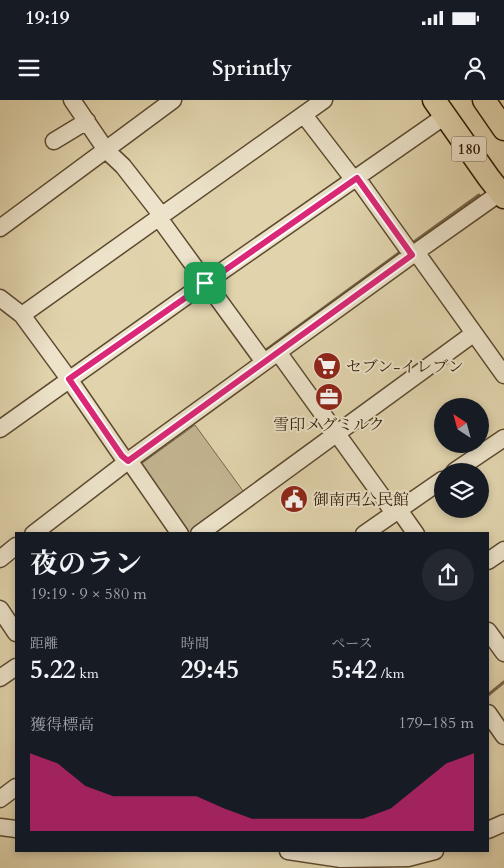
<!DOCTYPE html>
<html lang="ja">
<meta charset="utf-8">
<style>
:root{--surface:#171b24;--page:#242831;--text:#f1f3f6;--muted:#9ea1a6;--accent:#db2777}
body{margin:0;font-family:Cardo,"Noto Serif JP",serif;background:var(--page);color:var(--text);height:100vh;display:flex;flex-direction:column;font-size:19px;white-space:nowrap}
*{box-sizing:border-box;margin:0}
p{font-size:16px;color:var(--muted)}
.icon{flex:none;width:28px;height:28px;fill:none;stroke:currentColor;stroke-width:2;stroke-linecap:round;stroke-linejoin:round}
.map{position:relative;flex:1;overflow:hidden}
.panel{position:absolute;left:15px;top:432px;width:474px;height:320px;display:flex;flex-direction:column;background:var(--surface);border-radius:0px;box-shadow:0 2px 8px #0003}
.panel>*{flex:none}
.needle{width:32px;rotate:324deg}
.controls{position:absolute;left:434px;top:298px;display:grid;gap:10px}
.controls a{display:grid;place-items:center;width:55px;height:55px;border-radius:50%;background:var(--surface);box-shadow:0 2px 8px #0003;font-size:25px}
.pin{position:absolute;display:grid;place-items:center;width:42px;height:42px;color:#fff;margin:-21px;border-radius:10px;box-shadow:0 2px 8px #0006}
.round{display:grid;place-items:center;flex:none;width:52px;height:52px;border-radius:26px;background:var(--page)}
.summary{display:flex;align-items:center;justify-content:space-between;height:85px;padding:0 15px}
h1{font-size:28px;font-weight:700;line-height:38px}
.stats{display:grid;grid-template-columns:repeat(3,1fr);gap:8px;height:85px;padding:5px 15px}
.stats div{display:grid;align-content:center}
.stats b{font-size:25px;font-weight:700}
.stats small{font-size:14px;font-weight:400}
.stats p{font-size:14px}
.chart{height:140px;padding:10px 15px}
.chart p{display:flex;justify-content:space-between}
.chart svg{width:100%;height:90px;margin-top:5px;fill:var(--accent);opacity:.7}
.status{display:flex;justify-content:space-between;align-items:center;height:35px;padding:0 25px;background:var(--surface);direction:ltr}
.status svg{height:14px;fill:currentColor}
header{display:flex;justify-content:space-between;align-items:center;height:65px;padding:0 15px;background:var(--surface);font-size:22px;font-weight:700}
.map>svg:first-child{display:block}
</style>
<div class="status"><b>19:19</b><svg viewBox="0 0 49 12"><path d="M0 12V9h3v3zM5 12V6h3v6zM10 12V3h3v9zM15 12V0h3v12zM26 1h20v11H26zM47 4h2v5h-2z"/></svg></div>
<header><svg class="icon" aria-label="menu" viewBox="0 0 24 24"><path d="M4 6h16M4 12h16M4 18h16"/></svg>Sprintly<svg class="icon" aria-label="person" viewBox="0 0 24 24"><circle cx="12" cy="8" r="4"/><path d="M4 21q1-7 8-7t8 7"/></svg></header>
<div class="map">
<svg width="504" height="768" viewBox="0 0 504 768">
<rect width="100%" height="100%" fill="#e1d4ad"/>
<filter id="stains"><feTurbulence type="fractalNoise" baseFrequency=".004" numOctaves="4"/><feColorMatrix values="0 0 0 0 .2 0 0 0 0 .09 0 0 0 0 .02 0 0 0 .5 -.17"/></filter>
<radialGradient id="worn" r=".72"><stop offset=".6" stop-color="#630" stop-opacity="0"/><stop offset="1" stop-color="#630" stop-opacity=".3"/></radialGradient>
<path fill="#c3b591" stroke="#7a684c" d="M195 325 246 395 192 434 185 433 140 368 141 364Z"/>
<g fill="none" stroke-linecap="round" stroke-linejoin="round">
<path stroke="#776549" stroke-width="3" d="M411 144 479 95
M266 251V250L403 150
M141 362 275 263
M488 595 504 582"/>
<g stroke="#5d4a30" stroke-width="19">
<path id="minor" d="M72 0 106 50 123 66 162 116
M304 15 354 80
M54 41 87 21
M357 78 412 155
M159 118 264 262
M0 128 173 0
M416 152 504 275
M0 198 22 215 69 279 122 356 133 366 180 434
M22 215 324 0
M278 252 394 413
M0 329 205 183 445 16
M455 371 504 338
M399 410 416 434
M33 434 128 361 412 155 504 90
M199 434 473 234
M364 434 442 380
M0 459 16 446
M488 461 504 450
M0 509 16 533
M488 531 504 553
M0 578 16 567
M488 613 504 636
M0 699 16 687
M0 727 16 729
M488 730 504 723
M288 751 341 759 408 758 435 751"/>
</g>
<g stroke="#311c07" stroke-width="25">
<path id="highway" d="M434 0 489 78 504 97
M484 0 504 29"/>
</g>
<use href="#minor" stroke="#ece3ca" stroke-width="16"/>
<use href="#highway" stroke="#e1d4ad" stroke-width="22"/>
</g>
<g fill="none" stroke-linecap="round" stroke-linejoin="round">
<g stroke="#fff" stroke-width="10">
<path id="route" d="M357 78 412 155 128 361 122 356 69 279Z"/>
</g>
<use href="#route" stroke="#db2777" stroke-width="6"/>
</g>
<defs>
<g id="supermarket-disc" transform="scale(1.4375)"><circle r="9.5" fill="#8f2418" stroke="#ece3ca"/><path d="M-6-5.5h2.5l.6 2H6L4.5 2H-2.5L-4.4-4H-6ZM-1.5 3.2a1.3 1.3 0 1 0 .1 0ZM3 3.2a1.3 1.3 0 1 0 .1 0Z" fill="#fff"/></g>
<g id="office-disc" transform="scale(1.4375)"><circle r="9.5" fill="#8f2418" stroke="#ece3ca"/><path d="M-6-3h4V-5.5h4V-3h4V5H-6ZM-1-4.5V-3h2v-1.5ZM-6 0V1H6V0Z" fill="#fff"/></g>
<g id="civic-disc" transform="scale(1.4375)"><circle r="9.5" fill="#8f2418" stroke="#ece3ca"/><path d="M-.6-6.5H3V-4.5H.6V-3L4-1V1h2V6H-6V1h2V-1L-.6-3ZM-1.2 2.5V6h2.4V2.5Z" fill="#fff"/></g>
</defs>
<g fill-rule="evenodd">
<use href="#supermarket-disc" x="327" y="266"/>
<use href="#office-disc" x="329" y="297"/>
<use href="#civic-disc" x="294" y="399"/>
</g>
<g text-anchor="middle" stroke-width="4" stroke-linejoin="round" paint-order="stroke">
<rect fill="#ece3ca" stroke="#695842" stroke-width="1" x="451.5" y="36.5" width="35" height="25" rx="4"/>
<g font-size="15" font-weight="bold" fill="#311c07">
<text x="469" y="54">180</text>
</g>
<g font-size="16" fill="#311c07" stroke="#ece3ca" text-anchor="start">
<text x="346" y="272">セブン-イレブン</text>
<text x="329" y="330" text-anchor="middle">雪印メグミルク</text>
<text x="313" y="405">御南西公民館</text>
</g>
</g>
<rect width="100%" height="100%" filter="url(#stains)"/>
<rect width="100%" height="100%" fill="url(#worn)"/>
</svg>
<div class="controls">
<a><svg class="needle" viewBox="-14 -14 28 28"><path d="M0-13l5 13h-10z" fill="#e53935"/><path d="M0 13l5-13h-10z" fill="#9ea1a6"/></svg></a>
<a><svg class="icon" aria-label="layers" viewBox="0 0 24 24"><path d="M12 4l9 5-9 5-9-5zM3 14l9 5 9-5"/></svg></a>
</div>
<div class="pin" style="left:205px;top:183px;background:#1e9e55"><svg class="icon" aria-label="arrive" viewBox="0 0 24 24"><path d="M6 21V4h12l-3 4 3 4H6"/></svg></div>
<section class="panel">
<div class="summary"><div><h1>夜のラン</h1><p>19:19 · 9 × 580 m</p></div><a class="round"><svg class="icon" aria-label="share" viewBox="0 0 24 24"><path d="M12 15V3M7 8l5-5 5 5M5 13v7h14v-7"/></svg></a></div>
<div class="stats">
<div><p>距離</p><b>5.22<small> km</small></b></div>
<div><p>時間</p><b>29:45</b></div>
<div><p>ペース</p><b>5:42<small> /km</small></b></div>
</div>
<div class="chart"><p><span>獲得標高</span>179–185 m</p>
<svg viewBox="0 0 160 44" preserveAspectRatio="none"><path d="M0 44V6L10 11L20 22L30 27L40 27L50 27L60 27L70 33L80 38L90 38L100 38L110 38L120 38L130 33L140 22L150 11L160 6V44z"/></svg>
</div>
</section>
</div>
